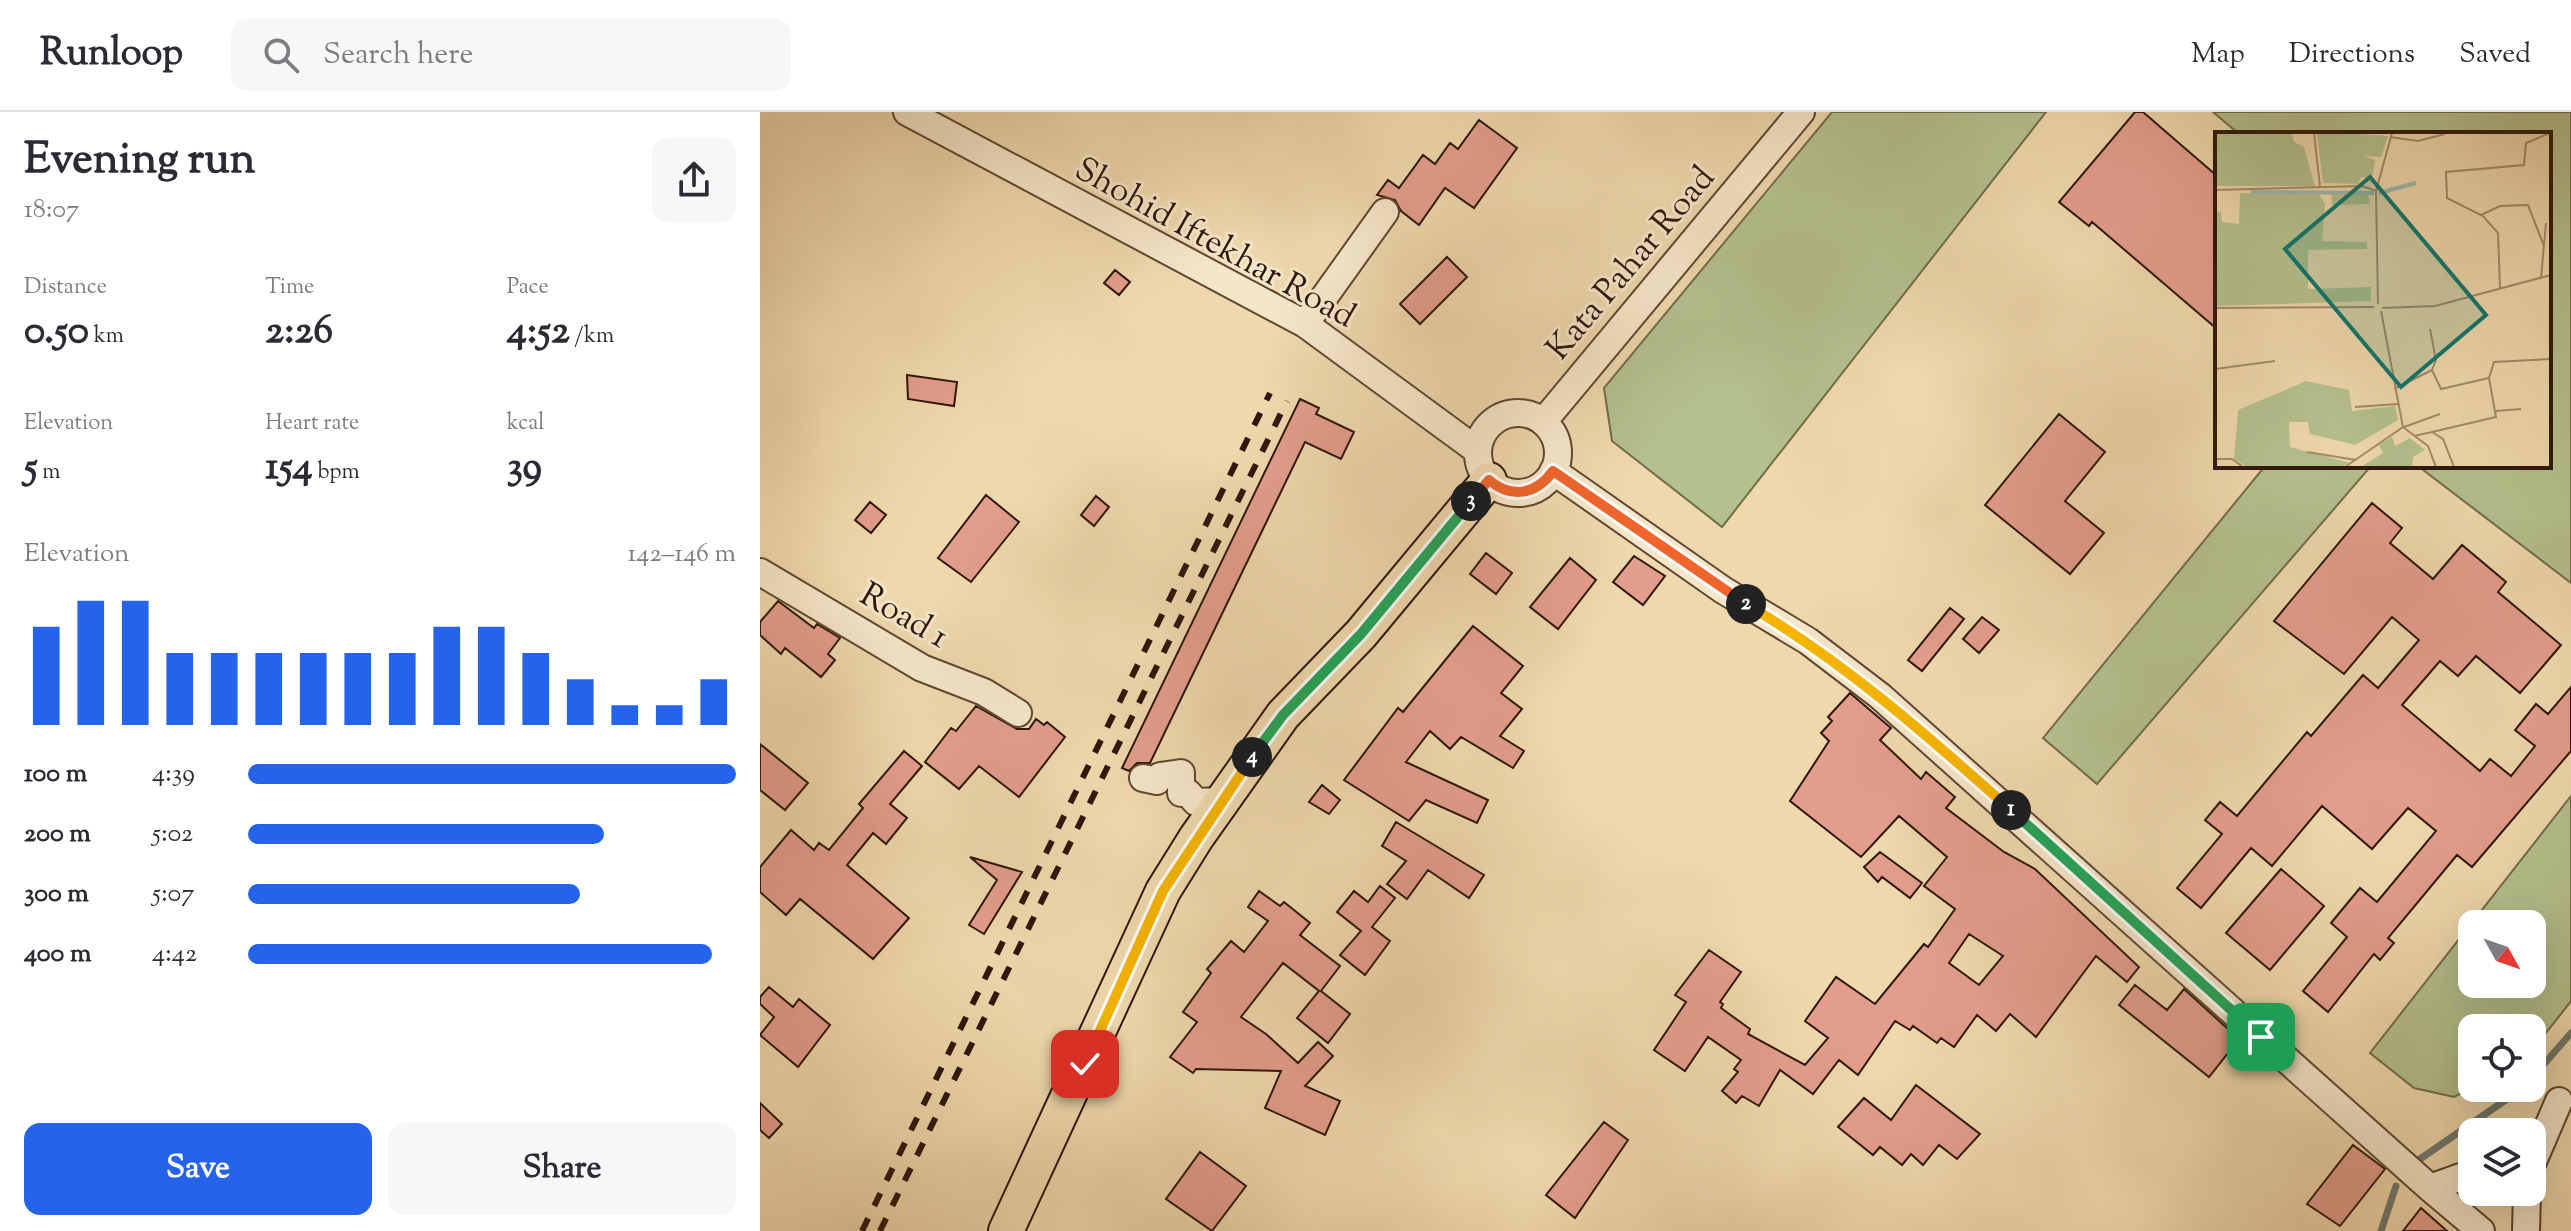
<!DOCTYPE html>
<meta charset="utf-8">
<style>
:root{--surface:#fff;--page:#f7f7f7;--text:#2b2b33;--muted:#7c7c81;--line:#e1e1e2;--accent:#2563eb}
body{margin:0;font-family:"Sorts Mill Goudy",serif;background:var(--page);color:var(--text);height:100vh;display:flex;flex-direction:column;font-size:30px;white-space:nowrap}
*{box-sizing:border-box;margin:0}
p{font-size:26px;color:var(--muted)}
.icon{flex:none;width:44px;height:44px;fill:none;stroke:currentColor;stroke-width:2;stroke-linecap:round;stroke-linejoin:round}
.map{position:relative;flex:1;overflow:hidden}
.details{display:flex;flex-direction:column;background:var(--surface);width:760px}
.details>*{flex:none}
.needle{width:52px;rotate:130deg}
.fabs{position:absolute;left:1698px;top:798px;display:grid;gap:16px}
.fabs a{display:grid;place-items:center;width:88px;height:88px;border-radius:16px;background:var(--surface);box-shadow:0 8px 32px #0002;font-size:40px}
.pin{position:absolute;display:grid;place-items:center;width:68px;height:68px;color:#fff;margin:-34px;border-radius:16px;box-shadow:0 4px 12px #0006}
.km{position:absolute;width:40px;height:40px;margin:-20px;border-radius:50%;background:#222;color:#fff;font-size:22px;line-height:40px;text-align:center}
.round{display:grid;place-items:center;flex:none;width:84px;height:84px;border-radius:16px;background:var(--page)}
.overview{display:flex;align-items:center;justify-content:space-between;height:136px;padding:0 24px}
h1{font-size:44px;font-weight:700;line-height:60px}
.figures{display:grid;grid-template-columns:repeat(3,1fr);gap:12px;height:136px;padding:8px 24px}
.figures div{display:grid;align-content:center}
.figures b{font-size:40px;font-weight:700}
.figures small{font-size:22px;font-weight:400}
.figures p{font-size:22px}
.chart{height:224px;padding:16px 24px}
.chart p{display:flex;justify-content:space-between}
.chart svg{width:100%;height:144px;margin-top:8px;stroke:var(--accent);stroke-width:6}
.action{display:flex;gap:16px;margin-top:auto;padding:16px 24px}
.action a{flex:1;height:92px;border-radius:16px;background:var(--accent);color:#fff;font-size:32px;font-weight:700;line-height:92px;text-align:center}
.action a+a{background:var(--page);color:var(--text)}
ul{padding:0 24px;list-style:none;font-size:26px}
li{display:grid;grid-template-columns:128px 96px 1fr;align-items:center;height:60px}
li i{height:20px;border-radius:10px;background:var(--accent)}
header{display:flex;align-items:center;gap:48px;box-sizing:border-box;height:112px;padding:0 40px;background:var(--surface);border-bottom:2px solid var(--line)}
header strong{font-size:38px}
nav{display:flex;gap:44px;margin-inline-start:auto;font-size:28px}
.search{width:560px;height:72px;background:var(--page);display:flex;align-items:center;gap:20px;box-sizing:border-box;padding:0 28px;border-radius:16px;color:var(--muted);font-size:30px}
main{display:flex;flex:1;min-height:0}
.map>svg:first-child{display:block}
</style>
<header>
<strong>Runloop</strong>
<div class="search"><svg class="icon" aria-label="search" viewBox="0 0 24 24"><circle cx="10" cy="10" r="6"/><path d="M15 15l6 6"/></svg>Search here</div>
<nav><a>Map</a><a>Directions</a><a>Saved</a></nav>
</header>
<main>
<section class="details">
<div class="overview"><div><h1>Evening run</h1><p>18:07</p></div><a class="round"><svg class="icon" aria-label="share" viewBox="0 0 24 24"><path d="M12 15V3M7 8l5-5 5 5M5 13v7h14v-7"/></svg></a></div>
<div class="figures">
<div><p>Distance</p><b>0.50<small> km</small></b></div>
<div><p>Time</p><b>2:26</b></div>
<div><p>Pace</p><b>4:52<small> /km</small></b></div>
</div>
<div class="figures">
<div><p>Elevation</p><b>5<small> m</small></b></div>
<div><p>Heart rate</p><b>154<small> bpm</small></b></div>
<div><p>kcal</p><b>39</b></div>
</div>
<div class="chart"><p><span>Elevation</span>142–146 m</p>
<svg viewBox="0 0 160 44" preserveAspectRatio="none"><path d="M5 44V14M15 44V6M25 44V6M35 44V22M45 44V22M55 44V22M65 44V22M75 44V22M85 44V22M95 44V14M105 44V14M115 44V22M125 44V30M135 44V38M145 44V38M155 44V30"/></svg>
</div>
<ul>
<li><b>100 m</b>4:39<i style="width:100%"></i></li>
<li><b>200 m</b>5:02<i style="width:73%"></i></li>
<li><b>300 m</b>5:07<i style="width:68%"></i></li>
<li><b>400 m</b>4:42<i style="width:95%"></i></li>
</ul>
<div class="action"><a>Save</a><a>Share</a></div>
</section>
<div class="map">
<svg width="1811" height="1119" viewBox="0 0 1811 1119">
<rect width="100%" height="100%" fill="#efd8ac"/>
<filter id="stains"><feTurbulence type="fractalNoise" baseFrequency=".0025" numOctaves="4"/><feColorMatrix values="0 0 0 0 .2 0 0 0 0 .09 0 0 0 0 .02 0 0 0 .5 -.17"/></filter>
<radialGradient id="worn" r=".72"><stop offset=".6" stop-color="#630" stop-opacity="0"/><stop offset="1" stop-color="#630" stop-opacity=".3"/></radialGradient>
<path fill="#b4c08e" stroke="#716c4c" stroke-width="2" fill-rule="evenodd" d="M1072 0H1286L962 415 852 329 844 276Z
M1453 0H1811V471L1658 354H1789V22H1479Z
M1505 354H1611L1337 672 1283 626Z
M1811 684V889L1772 939V916H1712V976L1694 985 1654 976 1610 941ZM1712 812H1772V872H1712Z"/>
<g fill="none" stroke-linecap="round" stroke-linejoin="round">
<path stroke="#70786e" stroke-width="7" d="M1772 966 1811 921
M1660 1047 1763 976
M1621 1119 1636 1074"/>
</g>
<path fill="#e39d8c" stroke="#2e170a" stroke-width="2" fill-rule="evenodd" d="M1375 0H1383L1457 64V217L1332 110 1329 114 1299 90Z
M719 8 757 36 714 96 685 76 659 113 641 99 635 88 617 83 628 68 639 76 663 43 675 52 690 31 698 37Z
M687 145 707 165 660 212 640 192Z
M355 158 370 170 359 183 344 171Z
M147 263 197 270 194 294 148 287Z
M540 287 559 296 556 302 594 320 581 347 545 330 390 651H377L369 659 362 656Z
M1299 302 1345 340 1305 389 1344 421 1310 462 1225 393Z
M226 383 259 410 211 470 178 446Z
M336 384 349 395 334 414 321 403Z
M110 390 126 403 111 421 95 408Z
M1612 391 1642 416 1630 431 1673 467 1702 433 1746 470 1738 480 1801 533 1760 581 1716 544 1698 564 1680 549 1642 593 1720 659 1730 647 1751 664 1775 634 1755 618 1776 592 1788 602 1811 575V639L1712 755 1697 743 1628 826 1634 831 1620 848 1614 842 1568 900 1543 879 1587 825 1571 811 1600 776 1617 790 1676 719 1648 696 1612 737 1562 694 1512 754 1491 736 1441 796 1417 776 1462 722 1445 708 1460 690 1477 704 1547 620 1551 624 1603 563 1618 576 1659 528 1632 505 1584 562 1514 509Z
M726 441 752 461 736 482 710 462Z
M874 444 905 464 883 493 853 470Z
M810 446 836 468 798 517 770 495Z
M18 489 54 516 57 512 80 526 68 542 75 548 61 565 25 536 21 542 0 523V510Z
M1190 496 1204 507 1162 559 1148 548Z
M1222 505 1239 518 1219 541 1203 527Z
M713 514 763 554 741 581 762 597 740 624 764 639 753 656 701 625 690 637 670 619 646 650 728 688 717 711 666 688 649 709 584 668 638 596 643 600Z
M1090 581 1131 616 1120 628 1161 667 1166 660 1195 685 1186 696 1244 740 1275 757 1379 855 1367 870 1336 844 1276 925 1250 902 1236 919 1217 903 1194 935 1181 926 1177 931 1153 914 1150 918 1135 909 1098 963 1079 948 1053 982 1020 958 999 994 982 984 976 991 962 979 978 960 974 957 981 948 948 925 925 959 894 938 926 890 915 883 949 838 981 860 960 890 963 892 961 896 990 917 988 922 1045 953 1068 926 1045 909 1076 865 1115 892 1164 832 1168 835 1195 797 1164 774 1187 745 1139 704 1101 745 1030 689 1069 629 1061 621 1072 609 1068 605ZM1209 822 1243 844 1219 873 1189 851Z
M216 594 257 617H269L276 607 284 613 287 610 305 625 259 685 219 654 199 677 165 650 191 616 196 619Z
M0 632 48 671 25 698 0 678Z
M144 639 162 654 130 692 147 706 126 732 113 721 87 753 149 806 113 847 40 787 26 803 0 780V755L31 718 54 738 59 731 69 738 103 696 99 692Z
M562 673 580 688 569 702 549 690Z
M636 710 724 763 709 786 668 758 647 787 627 772 646 749 622 734Z
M1120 740 1162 771 1150 786 1122 765 1118 770 1104 755Z
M210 745 262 760 224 822 209 813 237 768Z
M1521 757 1564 794 1510 858 1466 821Z
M620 774 635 786 612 815 630 829 605 863 580 843 601 819 577 800 594 779 608 790Z
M499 779 520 794 524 790 550 811 540 823 580 854 561 879 590 902 568 931 537 906 559 879 523 851 481 905 506 922 538 951 558 930 573 944 545 974 580 989 565 1023 505 996 521 959 436 957 433 961 410 945 437 910 423 900 451 861 447 857 471 829 484 840 508 809 488 795Z
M1375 873 1407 898 1424 877 1479 927 1449 965 1359 893Z
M9 875 33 895 39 887 70 913 38 955 0 923 14 905 0 892V885Z
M1156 973 1220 1022 1197 1047 1179 1033 1163 1053 1151 1042 1142 1053 1120 1035 1113 1043 1078 1015 1104 986 1131 1008Z
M0 991 22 1012 9 1026 0 1018Z
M844 1010 868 1028 815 1106 786 1083Z
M1593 1033 1625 1057 1580 1114 1547 1092Z
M440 1040 486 1074 452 1119 406 1087Z
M1661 1096 1687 1119H1643Z"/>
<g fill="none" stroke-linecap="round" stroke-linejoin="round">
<g stroke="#5e4732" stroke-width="30">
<path id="minor" d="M147 0 545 212 718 339
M545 212 625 100
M718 341a40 40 0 1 1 80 0a40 40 0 1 1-80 0Z
M783 310 1041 0
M793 359 963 478 1048 529 1120 584 1670 1076 1712 1061
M0 460 162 556 224 580 258 601
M383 666 397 669 400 664 421 661V681H428L436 690 461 689
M1772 1052 1799 989
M1670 1076 1721 1119
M1766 1119 1767 1080"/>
</g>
<g stroke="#2e170a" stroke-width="38">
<path id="major" d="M246 1119 403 779 436 726 523 603 601 522 729 368"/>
</g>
<use href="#minor" stroke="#f5e6c9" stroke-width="26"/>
<use href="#major" stroke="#efd8ac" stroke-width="34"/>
<path stroke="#2e170a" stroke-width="6" stroke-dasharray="14 14" stroke-linecap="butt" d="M102 1119 510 281
M120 1119 527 289"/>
</g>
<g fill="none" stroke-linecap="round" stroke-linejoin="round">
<g stroke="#fff" stroke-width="16">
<path id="split-1" d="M1251 698 1501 925"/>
</g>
<g stroke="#fff" stroke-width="16">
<path id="split-2" d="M986 492C1083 549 1167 623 1251 698"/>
</g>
<g stroke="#fff" stroke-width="16">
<path id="split-3" d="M711 389 729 368C751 387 776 383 793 359L986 492"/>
</g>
<g stroke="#fff" stroke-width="16">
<path id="split-4" d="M492 645 523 603 601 522 711 389"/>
</g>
<g stroke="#fff" stroke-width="16">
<path id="split-5" d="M325 952 403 779 492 645"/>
</g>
<use href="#split-1" stroke="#22a559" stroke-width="10"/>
<use href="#split-2" stroke="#f5b400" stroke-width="10"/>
<use href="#split-3" stroke="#f0652b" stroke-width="10"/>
<use href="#split-4" stroke="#22a559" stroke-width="10"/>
<use href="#split-5" stroke="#f5b400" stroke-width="10"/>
</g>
<g text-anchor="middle" stroke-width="6" stroke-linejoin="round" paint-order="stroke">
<g font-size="34" fill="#2e170a" stroke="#f5e6c9">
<text transform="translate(456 129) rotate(29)" y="12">Shohid Iftekhar Road</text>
<text transform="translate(869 150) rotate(-50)" y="12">Kata Pahar Road</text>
<text transform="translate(145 502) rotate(30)" y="12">Road 1</text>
</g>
</g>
<g transform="translate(1455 20)">
<rect width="336" height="336" fill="#efd8ac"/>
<path d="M0 1H77L79 10 89 15 100 54H0ZM102 1H133L173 4 166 25 149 24 160 28 157 47 146 45 143 52 108 51ZM145 60 153 63 155 72 117 73 116 61ZM25 61 104 62 110 72 107 109 152 110V117L93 118V157L156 155V169L0 174V79L6 80 7 90 24 92ZM91 249 134 258 137 279 180 274 183 288 140 313 95 302 93 290H74L75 315 135 331 125 335H32L19 327 23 278ZM177 305 180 314 195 306 210 318 198 325 197 335H146L168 321 164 313Z" fill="#b4c08e"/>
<path fill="none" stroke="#9cb8b1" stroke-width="4" d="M36 60 159 61M164 61 201 51"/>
<path fill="none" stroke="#a28b6b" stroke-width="2" d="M99 1 105 55M175 5 203 9 230 2M0 58 147 54 161 59 163 172M161 59 177 1M266 83 285 74 313 73 329 114M326 146 331 91M285 157 283 101 268 84 232 66 231 40 309 33 311 11 335 1M0 176 159 175M167 176 220 174 336 143M215 197 221 228 217 238M0 237 60 229M217 238 226 257 274 246M274 246 279 230 336 227M179 257 217 238M140 275 183 272M281 279 306 277M188 295 213 314 221 335M189 295 225 282M217 300 281 285 274 246M199 304 217 300 228 307 239 335M92 320 141 328M0 327H17L28 335M130 335 188 295 166 179"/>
<path fill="#0f766e" fill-opacity="0.15" stroke="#0f766e" stroke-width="4" d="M155 45 271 183 186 255 70 117Z"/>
<rect width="336" height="336" fill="none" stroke="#2e170a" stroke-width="4"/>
</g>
<rect width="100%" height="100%" filter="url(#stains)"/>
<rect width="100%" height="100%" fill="url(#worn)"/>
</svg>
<div class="fabs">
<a><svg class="needle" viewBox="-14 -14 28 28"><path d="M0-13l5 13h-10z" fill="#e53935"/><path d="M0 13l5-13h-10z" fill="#7c7c81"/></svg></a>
<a><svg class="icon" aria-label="locate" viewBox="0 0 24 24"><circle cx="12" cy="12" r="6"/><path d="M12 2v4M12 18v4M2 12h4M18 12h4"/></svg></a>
<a><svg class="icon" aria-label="layers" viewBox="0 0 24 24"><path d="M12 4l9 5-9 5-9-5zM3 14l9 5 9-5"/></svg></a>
</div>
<div class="pin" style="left:1501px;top:925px;background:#1e9e55"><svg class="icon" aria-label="arrive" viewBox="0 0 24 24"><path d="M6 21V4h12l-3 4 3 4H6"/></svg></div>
<div class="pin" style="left:325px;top:952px;background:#d93025"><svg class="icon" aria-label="check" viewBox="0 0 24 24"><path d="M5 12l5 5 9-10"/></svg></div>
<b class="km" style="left:1251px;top:698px">1</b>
<b class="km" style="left:986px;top:492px">2</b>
<b class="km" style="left:711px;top:389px">3</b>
<b class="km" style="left:492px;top:645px">4</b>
</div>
</main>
